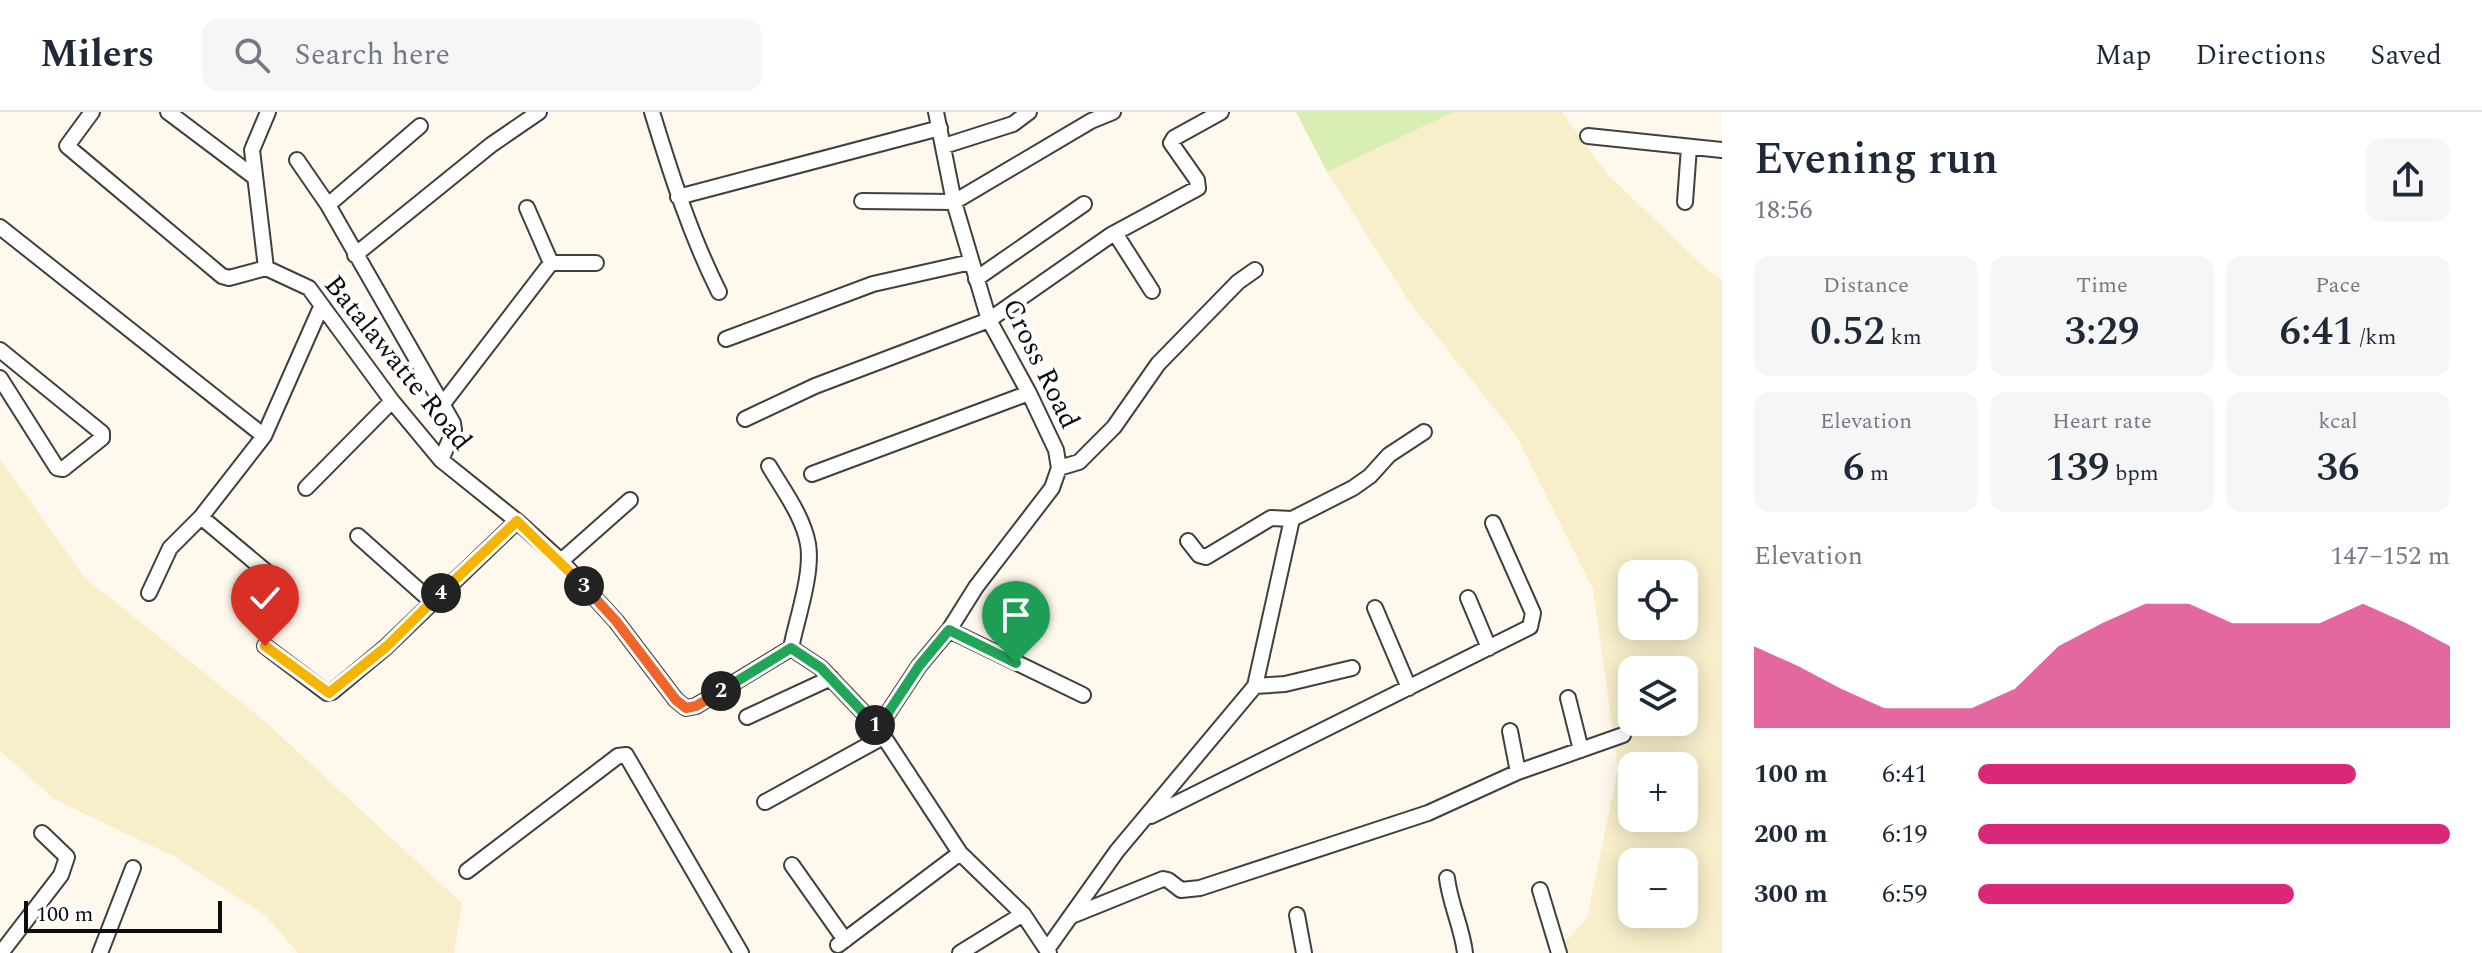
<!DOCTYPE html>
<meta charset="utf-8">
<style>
:root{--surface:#fff;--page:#f6f6f7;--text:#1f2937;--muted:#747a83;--line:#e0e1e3;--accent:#db2777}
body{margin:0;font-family:Spectral,serif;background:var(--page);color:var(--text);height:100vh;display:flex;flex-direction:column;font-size:30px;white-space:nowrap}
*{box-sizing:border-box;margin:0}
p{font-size:26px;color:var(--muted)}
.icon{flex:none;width:44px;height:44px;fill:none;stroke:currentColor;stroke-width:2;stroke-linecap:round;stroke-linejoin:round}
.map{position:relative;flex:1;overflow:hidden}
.sheet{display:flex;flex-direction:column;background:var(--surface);width:760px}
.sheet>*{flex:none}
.fabs{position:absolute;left:1618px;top:448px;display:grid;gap:16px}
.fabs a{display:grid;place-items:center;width:80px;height:80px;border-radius:16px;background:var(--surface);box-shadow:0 4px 20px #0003;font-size:40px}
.scale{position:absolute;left:24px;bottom:20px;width:198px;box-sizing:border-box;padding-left:8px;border:4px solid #0d0d0d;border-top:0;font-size:22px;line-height:28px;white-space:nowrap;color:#0d0d0d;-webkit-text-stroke:6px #fff;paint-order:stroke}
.pin{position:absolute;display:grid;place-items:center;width:68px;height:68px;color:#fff;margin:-82px -34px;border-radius:50% 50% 50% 0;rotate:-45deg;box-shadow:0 0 8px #0007}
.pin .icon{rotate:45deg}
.km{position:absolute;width:40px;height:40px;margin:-20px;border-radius:50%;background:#222;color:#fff;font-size:22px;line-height:40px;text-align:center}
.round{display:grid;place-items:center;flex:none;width:84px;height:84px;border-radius:16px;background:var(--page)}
.head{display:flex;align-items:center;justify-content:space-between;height:136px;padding:0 32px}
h1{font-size:44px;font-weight:600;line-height:60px}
.stats{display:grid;grid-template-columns:repeat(3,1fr);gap:12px;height:136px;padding:8px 32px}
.stats div{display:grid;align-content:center;border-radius:16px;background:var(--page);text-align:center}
.stats b{font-size:40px;font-weight:600}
.stats small{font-size:22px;font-weight:400}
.stats p{font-size:22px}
.chart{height:224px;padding:16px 32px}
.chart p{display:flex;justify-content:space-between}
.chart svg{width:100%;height:144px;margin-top:8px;fill:var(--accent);opacity:.7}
ul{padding:0 32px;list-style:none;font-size:26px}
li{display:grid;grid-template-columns:128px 96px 1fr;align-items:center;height:60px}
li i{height:20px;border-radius:10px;background:var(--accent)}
header{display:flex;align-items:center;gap:48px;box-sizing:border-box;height:112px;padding:0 40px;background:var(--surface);border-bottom:2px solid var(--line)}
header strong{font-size:38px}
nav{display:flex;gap:44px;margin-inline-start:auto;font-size:28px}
.search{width:560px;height:72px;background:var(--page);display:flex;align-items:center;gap:20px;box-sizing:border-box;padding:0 28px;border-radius:16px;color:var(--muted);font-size:30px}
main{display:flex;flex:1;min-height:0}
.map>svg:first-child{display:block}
</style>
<header>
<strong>Milers</strong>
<div class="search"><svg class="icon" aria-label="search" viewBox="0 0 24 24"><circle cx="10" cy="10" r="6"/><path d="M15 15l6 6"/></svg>Search here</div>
<nav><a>Map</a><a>Directions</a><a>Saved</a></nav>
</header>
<main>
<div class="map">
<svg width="1722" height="841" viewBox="0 0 1722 841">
<rect width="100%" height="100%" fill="#fff9ed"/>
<path fill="#f8eeca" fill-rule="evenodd" d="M1454 0H1562L1608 63 1712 162 1722 168V841H1555L1587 806 1618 657 1593 477 1517 325 1410 191 1327 60ZM1632 462H1684V514H1632ZM1632 558H1684V610H1632ZM1632 654H1684V706H1632ZM1632 750H1684V802H1632Z
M0 347 85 466 261 606 462 791 454 841H298L265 803 173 744 54 687 0 639Z"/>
<path fill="#d9eeb2" d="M1296 0H1454L1327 60Z"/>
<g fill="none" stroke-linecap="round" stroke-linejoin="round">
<g stroke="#404040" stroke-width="18">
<path id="minor" d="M92 0 67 34 222 164 229 166 266 156
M168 0 253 64
M652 0C671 62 690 122 719 180
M1588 24 1722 38
M944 34 1013 12 1029 0
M297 48 328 93 453 311 454 318 441 348
M678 85 940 16
M862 89 954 90 1091 9 1113 0
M1685 90 1689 35
M328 93 420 14
M0 115 264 324
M1115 121 1152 179
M355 143 491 33 539 0
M551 151H596
M266 156 309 176 392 289 441 348 517 409 561 449 616 509 676 588 686 596 696 594 791 536 821 556 878 616 960 741 1023 802 1049 841
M266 156 252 38 268 0
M976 167 1084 92
M726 227 873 172 971 150
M0 238 102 321V326L63 357 57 356 0 266
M442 293 551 151 527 96
M745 307 815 274 989 208 1111 123 1198 76 1197 68 1171 31 1174 26 1221 0
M769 354C783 378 803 404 808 432 813 461 797 506 791 536
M1059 356 1079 350 1114 315 1158 252 1238 170 1255 158
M812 362 1029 281
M306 376 392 289
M201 405 275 467
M1292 407 1353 376 1370 364 1389 343 1424 320
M358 424 432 490
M561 449 630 388
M149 481 170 436 201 405 264 324 321 195
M1468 486 1489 536
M1375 496 1409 576
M949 518 1083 583
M265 534 327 581 332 580 386 535 517 409
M1255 574 1285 572 1352 556
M1568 586 1581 638
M747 605 831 566
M878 616 919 554 949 518 976 475 1052 376 1059 356 1056 338 1029 281 989 208 954 90 936 0
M1510 619 1518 660
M765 690 883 625
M1151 704 1530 515 1533 501 1493 411
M792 753 845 828
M467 759 618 644 626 643 741 841
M1447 766C1450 792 1462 815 1465 841
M1540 778 1559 841
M1074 803 1163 767 1168 768 1181 778 1200 776 1428 701 1518 660 1623 623
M1297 803 1304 841
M838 833 960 741
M1048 836 1117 739 1255 574 1292 407 1271 406 1206 445 1199 443 1188 429
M1 841 61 763 67 745 42 721
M100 841 133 756
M960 841 1023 802"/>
</g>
<use href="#minor" stroke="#fff" stroke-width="14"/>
</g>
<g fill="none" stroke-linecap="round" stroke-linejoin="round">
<g stroke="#fff" stroke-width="16">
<path id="split-1" d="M875 613 878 616 919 554 949 518 1016 551"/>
</g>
<g stroke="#fff" stroke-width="16">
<path id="split-2" d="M721 579 791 536 821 556 875 613"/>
</g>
<g stroke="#fff" stroke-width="16">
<path id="split-3" d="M584 474 616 509 676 588 686 596 696 594 721 579"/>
</g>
<g stroke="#fff" stroke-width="16">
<path id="split-4" d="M441 481 517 409 584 474"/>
</g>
<g stroke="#fff" stroke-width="16">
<path id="split-5" d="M265 534 329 581 386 535 441 481"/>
</g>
<use href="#split-1" stroke="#22a559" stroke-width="10"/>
<use href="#split-2" stroke="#22a559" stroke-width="10"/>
<use href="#split-3" stroke="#f0652b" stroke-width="10"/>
<use href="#split-4" stroke="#f5b400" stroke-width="10"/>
<use href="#split-5" stroke="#f5b400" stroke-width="10"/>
</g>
<g text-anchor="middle" stroke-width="8" stroke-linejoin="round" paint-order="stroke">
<g font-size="28" fill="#0d0d0d" stroke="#fff">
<text transform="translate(399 250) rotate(51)" y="10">Batalawatte Road</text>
<text transform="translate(1042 251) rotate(64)" y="10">Cross Road</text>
</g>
</g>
</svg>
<div class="fabs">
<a><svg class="icon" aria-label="locate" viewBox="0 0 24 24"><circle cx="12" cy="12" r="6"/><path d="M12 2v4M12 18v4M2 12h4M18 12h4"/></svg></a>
<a><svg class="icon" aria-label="layers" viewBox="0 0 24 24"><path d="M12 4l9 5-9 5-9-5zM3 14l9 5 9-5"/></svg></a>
<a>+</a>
<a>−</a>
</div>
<div class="scale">100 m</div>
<div class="pin" style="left:1016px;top:551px;background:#1e9e55"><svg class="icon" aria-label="arrive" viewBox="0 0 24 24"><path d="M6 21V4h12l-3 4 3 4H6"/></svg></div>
<div class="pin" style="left:265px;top:534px;background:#d93025"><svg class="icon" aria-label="check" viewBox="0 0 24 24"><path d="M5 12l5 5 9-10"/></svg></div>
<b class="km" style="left:875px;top:613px">1</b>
<b class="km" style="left:721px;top:579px">2</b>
<b class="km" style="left:584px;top:474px">3</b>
<b class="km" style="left:441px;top:481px">4</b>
</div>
<section class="sheet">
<div class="head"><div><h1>Evening run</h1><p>18:56</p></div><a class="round"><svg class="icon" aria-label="share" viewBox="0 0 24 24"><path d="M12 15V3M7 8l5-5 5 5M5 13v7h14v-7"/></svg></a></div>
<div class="stats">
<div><p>Distance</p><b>0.52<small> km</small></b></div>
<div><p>Time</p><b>3:29</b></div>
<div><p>Pace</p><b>6:41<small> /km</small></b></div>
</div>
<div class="stats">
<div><p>Elevation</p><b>6<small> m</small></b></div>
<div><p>Heart rate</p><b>139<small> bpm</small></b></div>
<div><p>kcal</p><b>36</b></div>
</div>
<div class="chart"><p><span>Elevation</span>147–152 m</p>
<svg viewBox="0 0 160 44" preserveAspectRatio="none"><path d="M0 44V19L10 25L20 32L30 38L40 38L50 38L60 32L70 19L80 12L90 6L100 6L110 12L120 12L130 12L140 6L150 12L160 19V44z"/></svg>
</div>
<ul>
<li><b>100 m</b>6:41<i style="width:80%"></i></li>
<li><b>200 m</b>6:19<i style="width:100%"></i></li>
<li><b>300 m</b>6:59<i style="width:67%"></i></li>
</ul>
</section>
</main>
